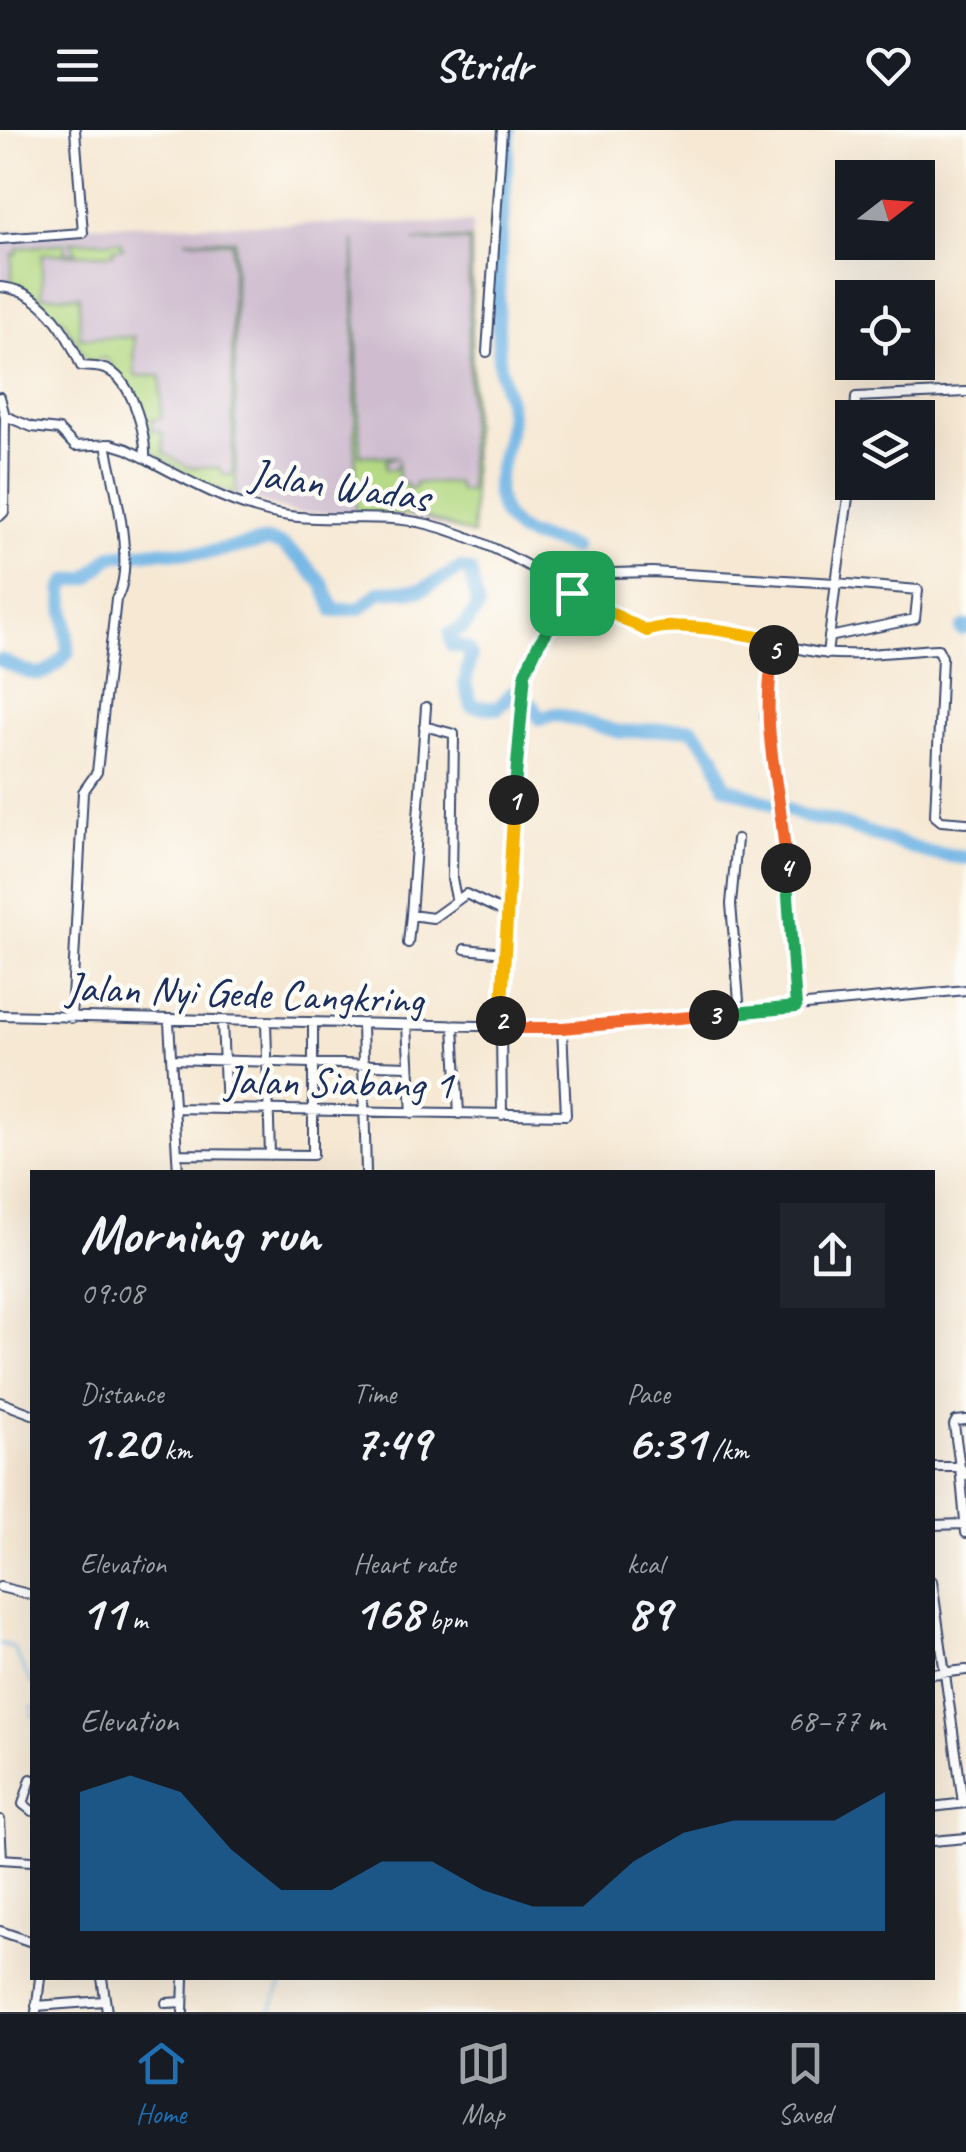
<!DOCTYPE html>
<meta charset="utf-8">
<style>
:root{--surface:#171b24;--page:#20242c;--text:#f1f3f6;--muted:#9ea1a6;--line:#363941;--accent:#1f6fb2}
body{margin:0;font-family:Caveat,sans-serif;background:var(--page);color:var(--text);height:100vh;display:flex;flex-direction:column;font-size:38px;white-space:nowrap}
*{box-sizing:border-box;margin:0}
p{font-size:32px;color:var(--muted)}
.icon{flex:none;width:55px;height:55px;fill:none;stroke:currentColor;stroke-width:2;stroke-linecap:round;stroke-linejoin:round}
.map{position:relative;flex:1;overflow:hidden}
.side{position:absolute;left:30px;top:1040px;width:905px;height:810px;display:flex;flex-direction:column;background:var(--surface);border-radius:0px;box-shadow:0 10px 40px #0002}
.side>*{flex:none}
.needle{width:65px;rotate:73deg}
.controls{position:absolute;left:835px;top:30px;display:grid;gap:20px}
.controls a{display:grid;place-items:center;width:100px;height:100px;border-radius:0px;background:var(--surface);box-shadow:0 10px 40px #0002;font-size:50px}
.pin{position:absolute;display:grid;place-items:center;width:85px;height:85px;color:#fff;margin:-42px;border-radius:20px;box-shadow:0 5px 15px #0006}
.km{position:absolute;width:50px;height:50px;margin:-25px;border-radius:50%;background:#222;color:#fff;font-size:28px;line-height:50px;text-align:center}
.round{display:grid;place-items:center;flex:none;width:105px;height:105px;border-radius:0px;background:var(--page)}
.head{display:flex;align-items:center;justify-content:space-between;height:170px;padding:0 50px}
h1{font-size:55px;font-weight:700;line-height:75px}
.figures{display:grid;grid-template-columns:repeat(3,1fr);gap:15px;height:170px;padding:10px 50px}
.figures div{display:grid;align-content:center}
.figures b{font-size:50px;font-weight:700}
.figures small{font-size:28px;font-weight:400}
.figures p{font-size:28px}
.chart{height:280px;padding:20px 50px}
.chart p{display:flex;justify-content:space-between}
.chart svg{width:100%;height:180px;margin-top:10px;fill:var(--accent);opacity:.7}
header{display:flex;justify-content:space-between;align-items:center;height:130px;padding:0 50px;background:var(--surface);font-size:45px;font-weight:700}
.menu{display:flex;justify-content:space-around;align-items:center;height:140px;border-top:2px solid var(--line);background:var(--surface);font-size:28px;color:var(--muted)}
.menu a{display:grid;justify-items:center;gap:5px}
.menu .current{color:var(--accent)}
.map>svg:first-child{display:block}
</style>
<header><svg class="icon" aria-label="menu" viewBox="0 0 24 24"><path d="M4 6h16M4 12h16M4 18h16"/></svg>Stridr<svg class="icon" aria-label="heart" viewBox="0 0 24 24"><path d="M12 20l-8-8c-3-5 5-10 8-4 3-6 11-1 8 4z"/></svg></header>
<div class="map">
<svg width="966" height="1882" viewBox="0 0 966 1882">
<rect width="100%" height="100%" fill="#fdfcf7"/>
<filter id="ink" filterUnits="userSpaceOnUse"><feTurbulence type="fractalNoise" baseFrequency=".01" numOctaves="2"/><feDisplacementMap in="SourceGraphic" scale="20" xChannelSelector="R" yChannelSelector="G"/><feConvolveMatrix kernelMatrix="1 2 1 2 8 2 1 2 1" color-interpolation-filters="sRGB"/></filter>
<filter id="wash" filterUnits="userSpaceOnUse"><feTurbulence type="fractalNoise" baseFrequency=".0048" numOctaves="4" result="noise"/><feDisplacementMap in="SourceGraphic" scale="40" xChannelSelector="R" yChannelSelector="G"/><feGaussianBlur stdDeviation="2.25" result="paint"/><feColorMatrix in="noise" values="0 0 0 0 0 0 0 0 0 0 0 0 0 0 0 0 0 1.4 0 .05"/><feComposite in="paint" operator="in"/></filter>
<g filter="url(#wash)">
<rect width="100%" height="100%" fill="#f6e8d3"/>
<path fill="#cfbdcf" d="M472 93 474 406 399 384 296 383 198 352 152 322 130 257 105 228 88 233 64 191 18 155 0 154V102L88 95Z"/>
<path fill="#b3d881" stroke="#678470" stroke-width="2.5" d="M471 109 473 405 422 386 356 383 354 110 360 325 398 327 386 330V339L394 340 398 333V353H406L407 358H415V353H457L459 361H469V111H414Z
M185 110H234L236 365 199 352 152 322C143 284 132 256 105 228L88 233 64 191 18 155H12V124H17L18 118 66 113 65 122H76L71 111H120L123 118 113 119V124H42V166H79L80 208 134 207 135 246H161V289H152V301H162L164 323 188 337 220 338 223 345H233L232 112Z"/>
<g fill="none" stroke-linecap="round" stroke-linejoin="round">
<path stroke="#6eb4e4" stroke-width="2.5" d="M0 1514 13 1517 32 1555
M32 1576V1586
M270 1882 284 1848"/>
<path stroke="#6eb4e4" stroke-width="14" d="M509 0C504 76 495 152 499 228 500 249 510 267 510 288 510 320 486 352 504 384 520 413 549 407 573 418
M962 499 966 497
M0 530C32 544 42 555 68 522L63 460 68 451 88 448 111 426 157 421 204 423 268 411 282 415 302 431 323 454 334 481 361 478 380 462 421 460 460 439 470 441 478 478 464 497 450 504 452 515 466 518 471 526 465 554 472 576 498 578 513 562 533 576 540 589 555 584 620 602 692 598 714 625 725 656 806 687 835 692 929 723 966 728"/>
</g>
</g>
<g filter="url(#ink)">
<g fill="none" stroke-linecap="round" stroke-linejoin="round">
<g stroke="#3c4b70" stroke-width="12">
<path id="street" d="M0 109 83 103 75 0
M0 157C42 160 67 202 81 236 92 237 103 236 113 243 133 257 146 304 145 327
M487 222 502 0
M0 267 5 286 32 297 59 300 75 316 111 314 127 319C179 345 230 378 289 386 335 392 382 383 427 394 505 413 575 467 647 501 691 483 775 518 822 523 860 527 900 521 938 519L942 527 935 686 941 691 966 693
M0 386 4 382 5 286
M776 511 765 587 783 687 795 877
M827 524 836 453 918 460 915 489 829 507
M426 577 411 785 433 788 466 764 506 783
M424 596 454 604 452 749 456 768
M737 709 731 774 740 883
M408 813 411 785
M465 819 504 823
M0 885 562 898 966 860
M71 888 83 662 97 642 116 469C137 438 113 351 106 314
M169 892 178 1042
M222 892 226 978
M266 892 270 1025
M362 895 366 1042
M407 896 412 983
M454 897 459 984
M171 929 409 936
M174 978 566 985 562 898
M502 985 501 899 516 632 523 551 537 515 573 463 588 451 612 443 652 442 836 453 852 339 856 267 966 262
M177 1024 313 1025V894
M0 1272 32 1284
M966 1290 956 1291 954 1295 960 1337 966 1345
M932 1337H960L966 1403
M932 1395 966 1394
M932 1451 963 1673
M0 1457 32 1465
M932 1544 966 1540
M31 1649 23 1674 32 1681
M932 1677 966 1673
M0 1690 2 1729
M932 1711 966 1708
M0 1729 32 1731
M0 1801 32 1812
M102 1848 107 1882
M166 1873 183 1872
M36 1876 104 1871
M36 1882 40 1848
M183 1882 184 1848"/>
</g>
<use href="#street" stroke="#fff" stroke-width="8"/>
</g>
</g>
<g fill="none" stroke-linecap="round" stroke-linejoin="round" filter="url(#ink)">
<g stroke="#fff" stroke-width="20">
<path id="split-1" d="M514 670 525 543 538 515 572 463"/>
</g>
<g stroke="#fff" stroke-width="20">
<path id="split-2" d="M501 891 514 670"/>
</g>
<g stroke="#fff" stroke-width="20">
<path id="split-3" d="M501 891V898H562L714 885"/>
</g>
<g stroke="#fff" stroke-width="20">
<path id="split-4" d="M714 885 796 877 786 738"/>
</g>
<g stroke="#fff" stroke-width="20">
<path id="split-5" d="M774 520C758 606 782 655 786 738"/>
</g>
<g stroke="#fff" stroke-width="20">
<path id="split-6" d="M572 463 647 501C675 489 745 504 776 511L774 520"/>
</g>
<use href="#split-1" stroke="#22a559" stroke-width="12"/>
<use href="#split-2" stroke="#f5b400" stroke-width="12"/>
<use href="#split-3" stroke="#f0652b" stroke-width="12"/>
<use href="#split-4" stroke="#22a559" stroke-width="12"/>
<use href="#split-5" stroke="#f0652b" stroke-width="12"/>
<use href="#split-6" stroke="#f5b400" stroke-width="12"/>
</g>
<g text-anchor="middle" stroke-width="9" stroke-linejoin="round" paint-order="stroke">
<g font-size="42" fill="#1b2f5e" stroke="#fdfcf7">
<text transform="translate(340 354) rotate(8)" y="15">Jalan Wadas</text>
<text transform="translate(245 862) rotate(2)" y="15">Jalan Nyi Gede Cangkring</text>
<text transform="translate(339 951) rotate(1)" y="15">Jalan Siabang 1</text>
</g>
</g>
</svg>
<div class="controls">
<a><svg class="needle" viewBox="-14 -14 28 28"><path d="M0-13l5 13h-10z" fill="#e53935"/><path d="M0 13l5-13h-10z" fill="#9ea1a6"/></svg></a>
<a><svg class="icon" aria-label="locate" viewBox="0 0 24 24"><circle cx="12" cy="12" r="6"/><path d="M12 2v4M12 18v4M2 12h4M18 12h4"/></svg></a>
<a><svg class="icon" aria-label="layers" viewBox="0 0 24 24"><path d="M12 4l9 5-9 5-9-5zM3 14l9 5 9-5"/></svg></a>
</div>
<div class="pin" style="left:572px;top:463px;background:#1e9e55"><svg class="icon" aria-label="arrive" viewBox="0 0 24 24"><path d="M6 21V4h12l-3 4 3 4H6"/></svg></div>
<b class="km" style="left:514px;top:670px">1</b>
<b class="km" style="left:501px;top:891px">2</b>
<b class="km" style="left:714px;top:885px">3</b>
<b class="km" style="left:786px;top:738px">4</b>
<b class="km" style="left:774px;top:520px">5</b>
<section class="side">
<div class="head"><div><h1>Morning run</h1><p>09:08</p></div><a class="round"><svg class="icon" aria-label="share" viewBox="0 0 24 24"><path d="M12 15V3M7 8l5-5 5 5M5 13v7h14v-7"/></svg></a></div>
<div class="figures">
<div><p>Distance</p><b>1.20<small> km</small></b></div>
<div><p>Time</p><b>7:49</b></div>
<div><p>Pace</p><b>6:31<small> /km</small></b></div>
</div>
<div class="figures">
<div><p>Elevation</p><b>11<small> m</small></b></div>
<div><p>Heart rate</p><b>168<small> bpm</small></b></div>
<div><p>kcal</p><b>89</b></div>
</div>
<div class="chart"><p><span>Elevation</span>68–77 m</p>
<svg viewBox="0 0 160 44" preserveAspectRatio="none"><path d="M0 44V10L10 6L20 10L30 24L40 34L50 34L60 27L70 27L80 34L90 38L100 38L110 27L120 20L130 17L140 17L150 17L160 10V44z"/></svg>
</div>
</section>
</div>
<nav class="menu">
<a class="current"><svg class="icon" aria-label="home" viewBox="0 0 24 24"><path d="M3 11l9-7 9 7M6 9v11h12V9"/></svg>Home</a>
<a><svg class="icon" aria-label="map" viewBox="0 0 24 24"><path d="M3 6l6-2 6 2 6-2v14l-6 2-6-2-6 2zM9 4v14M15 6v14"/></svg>Map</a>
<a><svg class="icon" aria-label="saved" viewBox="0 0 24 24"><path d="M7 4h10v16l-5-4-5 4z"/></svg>Saved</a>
</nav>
